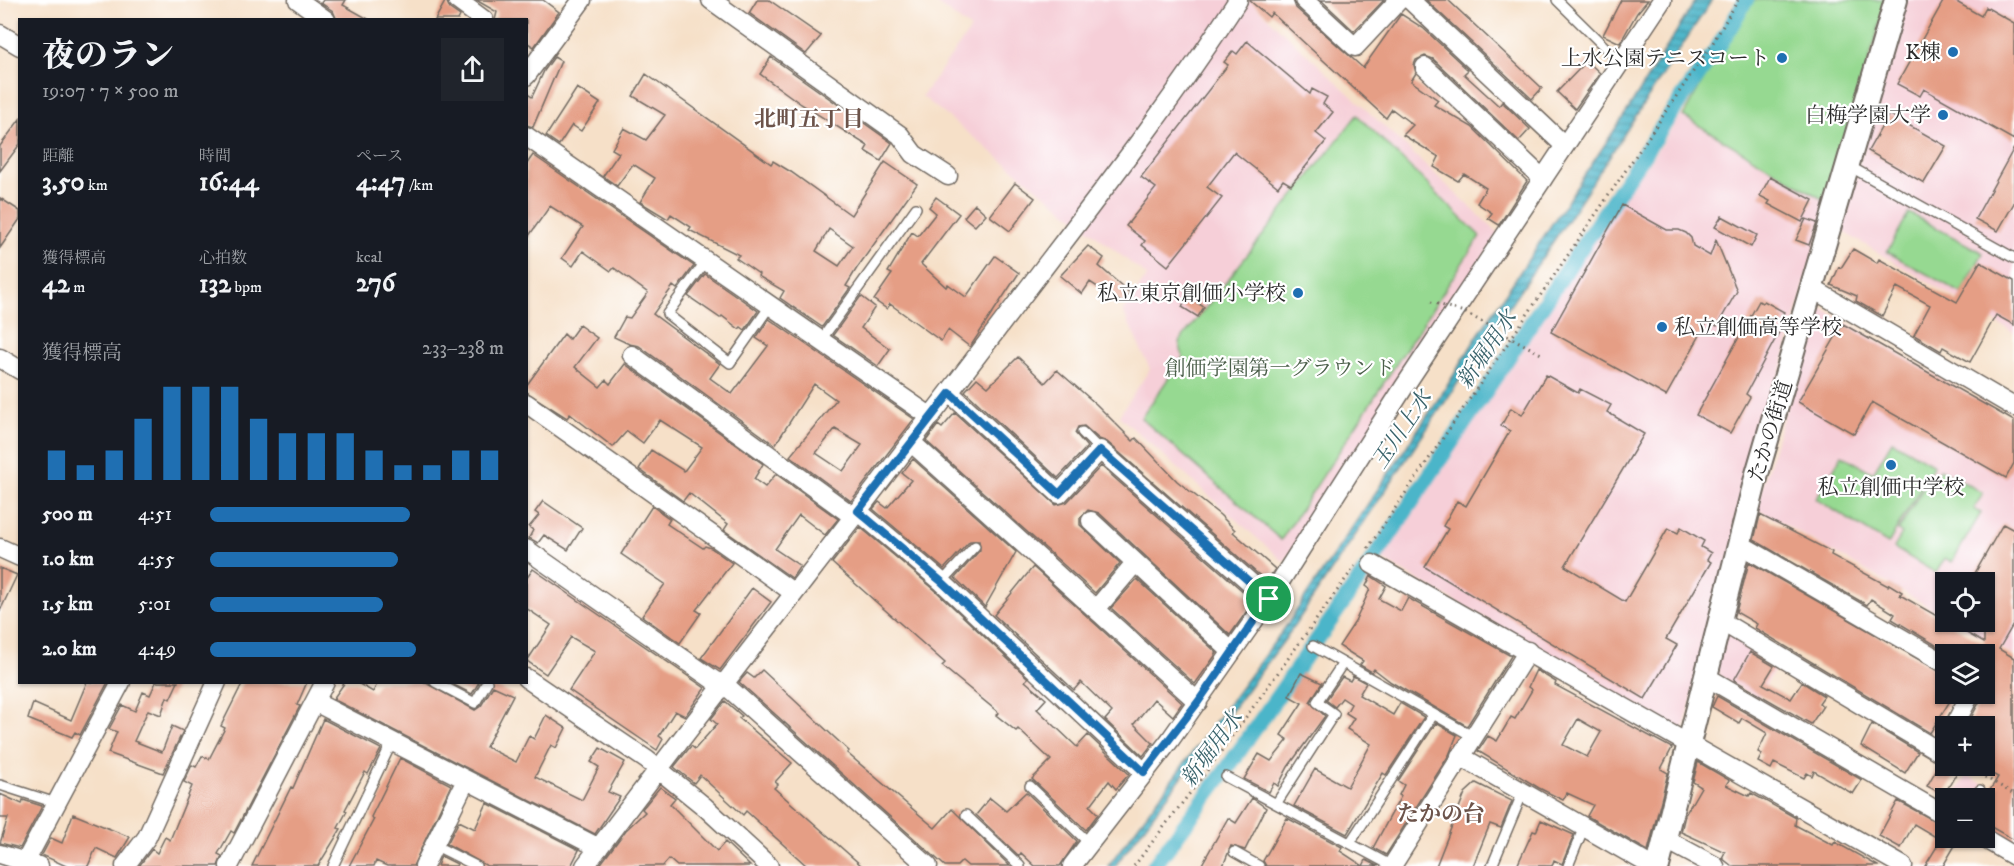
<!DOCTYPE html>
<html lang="ja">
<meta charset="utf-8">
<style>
:root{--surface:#171b24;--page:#20242c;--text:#f1f3f6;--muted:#9ea1a6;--accent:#1f6fb2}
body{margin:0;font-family:"IM FELL DW Pica","Noto Serif JP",serif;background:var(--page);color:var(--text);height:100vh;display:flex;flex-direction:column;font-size:22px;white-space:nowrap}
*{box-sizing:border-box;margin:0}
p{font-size:20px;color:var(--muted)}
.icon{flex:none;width:33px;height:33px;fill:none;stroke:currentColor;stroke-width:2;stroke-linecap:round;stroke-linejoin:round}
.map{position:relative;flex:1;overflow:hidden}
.sheet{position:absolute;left:18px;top:18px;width:510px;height:666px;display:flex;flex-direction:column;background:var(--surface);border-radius:0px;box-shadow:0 2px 4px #0004}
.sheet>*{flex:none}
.fabs{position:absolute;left:1935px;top:572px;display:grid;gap:12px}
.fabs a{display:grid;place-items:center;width:60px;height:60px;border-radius:0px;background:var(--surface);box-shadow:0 2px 4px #0004;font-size:30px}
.pin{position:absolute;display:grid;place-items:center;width:51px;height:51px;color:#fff;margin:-26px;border:3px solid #fff;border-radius:50%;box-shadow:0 2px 6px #0007}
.round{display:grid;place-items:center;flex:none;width:63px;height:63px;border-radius:0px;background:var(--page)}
.headline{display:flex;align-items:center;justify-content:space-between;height:102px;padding:0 24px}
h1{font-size:33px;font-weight:800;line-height:45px}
.metrics{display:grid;grid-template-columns:repeat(3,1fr);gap:9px;height:102px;padding:6px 24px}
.metrics div{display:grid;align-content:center}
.metrics b{font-size:26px;font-weight:800}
.metrics small{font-size:16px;font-weight:400}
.metrics p{font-size:16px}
.chart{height:168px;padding:12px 24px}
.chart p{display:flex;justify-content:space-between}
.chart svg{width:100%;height:108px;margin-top:6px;stroke:var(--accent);stroke-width:6}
ul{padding:0 24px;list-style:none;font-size:20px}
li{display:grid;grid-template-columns:96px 72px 1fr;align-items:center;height:45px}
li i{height:15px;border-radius:8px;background:var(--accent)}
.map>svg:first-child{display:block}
</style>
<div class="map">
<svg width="2014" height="866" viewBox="0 0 2014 866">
<defs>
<pattern id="water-rules" width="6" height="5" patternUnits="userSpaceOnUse" patternTransform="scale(1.5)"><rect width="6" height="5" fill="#4bb5c9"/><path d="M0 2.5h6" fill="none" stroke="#3f93a3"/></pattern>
</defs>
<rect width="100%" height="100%" fill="#fff"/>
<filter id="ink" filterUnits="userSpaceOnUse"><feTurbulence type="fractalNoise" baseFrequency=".0167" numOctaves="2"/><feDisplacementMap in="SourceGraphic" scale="12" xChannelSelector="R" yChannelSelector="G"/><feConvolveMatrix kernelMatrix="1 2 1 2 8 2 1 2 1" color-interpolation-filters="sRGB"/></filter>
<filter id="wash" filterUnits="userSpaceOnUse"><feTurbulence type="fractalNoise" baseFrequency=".008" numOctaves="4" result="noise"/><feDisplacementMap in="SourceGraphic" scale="24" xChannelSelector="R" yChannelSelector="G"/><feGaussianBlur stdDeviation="1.35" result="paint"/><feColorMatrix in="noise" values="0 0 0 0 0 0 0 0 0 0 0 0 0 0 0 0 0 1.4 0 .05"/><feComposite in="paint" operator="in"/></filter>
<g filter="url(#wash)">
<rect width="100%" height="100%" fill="#f6e0c8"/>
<path fill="#f6cfd8" d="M932 0H1249L1499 234 1284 562 1119 416 1150 369 1123 311 1147 276 922 96 971 29Z
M1906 0H2014V333L1840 230Z
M1681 115 1827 202 1683 731 1381 559 1389 538Z
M1823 309 2014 421V656L1954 621H1984V582H1946L1945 616 1756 508 1814 314Z
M1725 629 1780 661 1758 698 1721 678 1716 665Z
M1967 775 2014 802V856L1984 837V798H1953Z"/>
<path fill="#96d991" stroke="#60825e" stroke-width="1.5" d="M1749 0H1887L1827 202 1683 116Z
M1357 115 1480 236 1281 540 1141 418 1183 357 1179 342Z
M1909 213 1983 253 1961 293 1887 252Z
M1892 441 1934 465 1888 544 1816 499 1842 455 1873 473Z
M1940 469 1983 493 1974 509 1981 513 1952 562 1945 558 1936 573 1894 548 1902 534 1898 531 1927 481 1931 484Z"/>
<path fill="url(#water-rules)" stroke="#3b707a" stroke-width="1.5" d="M1696 0H1712L1563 227 1286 638 1115 866H1108L1284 629 1447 386 1478 335 1629 108Z"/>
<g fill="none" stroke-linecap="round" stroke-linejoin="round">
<path stroke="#4bb5c9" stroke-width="16" d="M1154 866 1226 770 1375 557 1653 140 1720 44 1746 0"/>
</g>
<g id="blocks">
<path fill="#e59e85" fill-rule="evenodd" d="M323 0H346L343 5 370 20H337L333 11 321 3Z
M446 0 450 9 460 16 458 20H435Z
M476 0H543L559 12 534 47 526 42V20H495L497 12Z
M757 0H769L821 36 806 54 749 13Z
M1249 0H1293L1296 8 1363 68 1401 14 1423 28 1468 70 1464 74 1499 106 1502 102 1530 129 1519 141 1433 59 1425 56 1416 60 1414 65 1416 73 1411 81 1438 100 1434 105 1472 127 1527 181 1499 225 1488 218 1492 213 1477 203 1486 188 1464 174 1458 181 1434 167 1439 157 1403 135 1413 125 1392 109 1386 118 1272 13 1269 17Z
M1321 0H1384L1354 31Z
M1426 0H1448L1542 88 1532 99Z
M1621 0H1648L1637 13 1620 43 1603 35Z
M1944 0H1953L1981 16 1986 7 2014 23V140L1924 89 1920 96 1897 84Z
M1247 41 1310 94 1312 89 1327 97 1323 104 1333 112 1316 133 1326 141 1291 185 1283 180 1278 187 1234 152 1207 187 1222 198 1168 266 1142 245 1145 241 1126 226 1156 188 1141 177 1228 65 1224 62 1233 51 1237 54Z
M554 57 561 61 533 127 526 125V93L532 97 544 71Z
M771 57 892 143 881 161 865 151 868 146 801 104 760 74Z
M1587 61 1600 73 1575 109 1557 92Z
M646 74 771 164 773 161 791 172 851 215 885 162 917 184 857 268 846 286 850 288 822 327 780 298 784 291 758 276 759 274 736 258 739 255 689 230 691 227 671 214 668 219 640 202 655 178 633 164 617 186 603 176 619 153 612 149 624 128 646 140 665 115 633 96ZM829 229 853 246 839 266 816 251Z
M577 88 600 103 581 131 572 125 559 145 546 136Z
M1889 114 1946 146 1924 183 1868 151Z
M20 119V144L0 171V146Z
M2014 148V203L1998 231 1975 219Z
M533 155 694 266 677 289 673 286 653 314 720 364 710 378 732 394 768 346 756 338 769 319 914 419 851 501 790 456 836 400 814 384 775 445 639 346 629 344 614 337 625 317 630 318 648 293 614 268 611 271 583 251 573 266 562 258 583 227 550 206 526 240V165ZM835 429 862 445 843 471 816 453Z
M1770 177 1813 200 1802 222 1768 204 1770 201 1760 196Z
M1015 183 1035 198 1010 231 990 216Z
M936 197 959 214 921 264 946 287 948 284 966 297 995 256 1019 273 970 347 948 330 941 341 890 304 887 309 874 300 892 274 888 272 912 232 918 236 936 213 929 207Z
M0 198 20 211V219L0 248Z
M975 204 986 214 975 226 964 217Z
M1622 205 1667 230H1679L1686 233 1691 238 1693 246 1710 256 1716 240 1737 291 1717 326 1708 321 1666 396 1551 332Z
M1722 216 1757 235 1751 247 1715 227Z
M1806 219 1817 223 1809 245 1796 240Z
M1088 246 1104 258 1099 266 1130 293 1122 303 1090 282 1082 294 1060 276Z
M1853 249 1877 263 1879 259 1957 302 1980 262 2014 281V325L1996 315 1970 362 1943 347 1941 351 1914 335 1930 305 1897 287 1882 316 1856 301 1857 296 1831 285 1839 267 1841 268Z
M705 274 758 311 745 330 741 327 739 329 722 316 720 318 688 296Z
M861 296 875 307 861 328 890 349 878 366 833 335Z
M1188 297 1204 307 1198 317 1182 307Z
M1759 301 1762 303 1764 301 1784 312 1781 317 1786 319 1746 394 1750 397 1730 433 1696 415Z
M1843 324 2014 421V463L2006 478 1872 402 1854 434 1798 402Z
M579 325 597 338 575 367 600 387 606 380 610 384 625 364 763 464 754 479 765 487 776 474 838 519 825 535 799 515 775 549 800 566 792 578 724 530 728 524 689 493 683 501 639 469 651 450 684 471 702 447 660 420 643 443 627 431 613 447 570 414 567 418 526 392V386L564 334 569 339Z
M1018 357 1045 383 1057 370 1096 404 1133 441 1136 438 1177 481 1220 515 1235 530 1233 532 1275 569 1269 578 1266 581 1107 442 1099 439 1084 426 1078 427 1075 433 1087 447 1058 478 965 391 977 378 988 387Z
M1546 375 1578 393 1580 389 1611 405 1607 412 1644 434 1565 566 1625 602 1668 528 1678 533 1681 527 1704 541 1701 547 1711 553 1707 560 1711 562 1666 639 1677 645 1645 699 1425 567 1448 529 1443 526 1457 501 1466 506 1510 431 1501 426 1511 408 1522 415Z
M955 413 1056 505 1067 502 1101 466 1254 601 1230 635 1099 513 1088 510 1080 518V525L1120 563 1095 593 926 441 938 425 942 428Z
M913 459 1016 552 985 607 955 578 980 550 979 541H970L944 569 873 509 879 502 887 508 911 480 902 473Z
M543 501 582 528 568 550 544 535 538 543 529 538 533 530 529 527 539 515 535 512Z
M652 506 670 519 667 524 703 548 705 546 711 548 732 563 696 610 701 613 680 643 642 616 665 584 621 554Z
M1760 515 1832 552 1831 555 1888 586 1889 584 1902 592 1900 595 1984 643V582H1970L2003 524 2014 530V623L1999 649 2014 658V840L1984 823V800L1998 777 1979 767 1984 765V726L1970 720 1984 693V654H1951L1892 619 1895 614 1871 599 1867 605 1754 540Z
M860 527 935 590 1028 678 1025 681 1046 699 1037 709 1077 747 1088 735 1129 774 1116 789 1109 781 1090 806 1098 814 1086 830 1032 779 1051 760 1018 729 1016 731 996 715 999 713 942 666 945 663 832 563Z
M1749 562 1946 675V693H1955L1930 733 1755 628 1757 624 1736 612Z
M1033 567 1182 703 1173 716 1154 699 1134 724 1153 743 1143 756 1105 720 1112 712 1081 682 1074 690 994 615Z
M0 568 17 575 0 611Z
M533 569 705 688 685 716 675 711 659 736 663 739 657 750 569 690 595 651 571 637 546 674 527 661 551 625 526 608V579Z
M1371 576 1386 586 1379 599 1401 611 1408 598 1511 656 1467 726 1391 682 1374 669 1372 672 1360 665 1363 661 1339 646 1355 622 1370 589 1366 586Z
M1137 579 1217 653 1195 684 1111 608Z
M752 588 771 602 720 670 701 658Z
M1750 652 1774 666 1763 684 1791 699 1802 682 1824 696 1819 703 1823 706 1811 724 1734 680Z
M762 670 849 751 847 753 935 828 952 809 1010 866H968L962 861 957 866H945L739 682 747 673 754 678Z
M1536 670 1556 682 1555 685 1672 748 1661 769 1668 773 1648 851 1587 816 1593 805 1567 793 1563 800 1539 788 1478 751 1488 736 1497 741 1511 717 1515 719 1532 690 1528 687ZM1578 719 1601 732 1587 757 1563 745Z
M1301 673 1322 683 1310 702 1325 716 1288 767 1278 786 1274 783 1269 792 1244 779 1259 754 1271 761 1288 740 1281 735 1302 703 1289 696Z
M1353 676 1366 683 1359 695 1393 715 1400 703 1424 717 1386 775 1383 773 1347 834 1294 806 1315 769 1347 787 1371 744 1347 729 1354 718 1346 713 1351 704 1342 698 1335 707 1326 700 1342 677 1350 681Z
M87 682H108L80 735 75 732 72 737 28 719 33 703 71 720Z
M156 682H178L170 699 167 697 161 715 148 710 134 741 162 752 172 726 183 731 163 773 108 753 117 732 109 729 122 705 135 711 143 692 150 695Z
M243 682H307L297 705 300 706 234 833 231 831 218 854 222 856 218 866H139L152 849 157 853 165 837 170 840 192 786 184 782 192 765 196 767 202 756 209 759 225 728 221 726Z
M345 682H356L373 692 378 682H424L475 710 481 706 493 686 513 695 486 747 516 762 529 736 534 739 546 715 566 728 556 748 551 745 535 777 582 800 599 767 591 762 600 748 625 762 608 792 620 797 595 834 333 699Z
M455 682H479L472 694 454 685Z
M1717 696 1862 780 1853 794 1814 771 1812 776 1807 773 1804 778 1774 763 1771 769 1758 762 1762 754 1758 752 1767 733 1742 718 1739 723 1712 707Z
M725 701 742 716 739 718 792 763 775 782 778 784 774 788 862 866H807L746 811 743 815 700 775 694 783 674 767 691 746 695 749 717 724 711 719Z
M323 719 381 749 379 753 368 774 365 772 345 810 347 811 338 828 341 829 318 866H252L291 787 293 788Z
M1436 723 1457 735 1449 755 1386 855 1373 848 1401 796 1399 795 1404 785 1398 781Z
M1872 724 1918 752 1905 773 1861 746Z
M400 758 451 785 413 866H387L376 861 374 866H349L374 819 371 817Z
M1698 762 1729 780 1726 785 1749 796 1751 793 1796 818 1795 825 1833 845 1835 842 1878 866H1732L1722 858 1725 852 1681 832 1685 815 1701 787 1693 782Z
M1939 765H1961L1944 795 1927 786Z
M1476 783 1512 801 1501 828 1490 824 1473 866H1436L1465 793Z
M660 787 675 798 670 804 717 851 725 842 750 866H677L669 859 663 866H599L626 830 645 812 642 809Z
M1026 792 1077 841 1060 866H1035L1021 853 1019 856 976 815 990 798 1006 811Z
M0 794 22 804 23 800 42 806 20 848 0 843 8 818H0Z
M1252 798 1266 808 1245 850 1231 846 1223 866H1201L1228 818 1236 823Z
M1898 801 1946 827V837H1960L1943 866H1925L1941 840 1914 824 1901 848 1879 836Z
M487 803 579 850 571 866H487L447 844 459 821 475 829Z
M73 814 130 837 117 858 96 848 88 866H66L42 855 51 838 62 843Z
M1287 818 1342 847 1340 851 1363 866 1366 860 1378 866H1266L1263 861Z
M1541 820 1574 835 1562 864 1554 860 1552 866H1517L1533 831 1536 832Z
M441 856 457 864 456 866H437Z"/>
</g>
</g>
<g filter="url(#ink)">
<use href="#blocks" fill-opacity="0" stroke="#726a62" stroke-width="1.5"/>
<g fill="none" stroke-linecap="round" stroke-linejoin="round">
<g stroke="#726a62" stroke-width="12">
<path id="service" d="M1557 0 1621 63
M1849 166 2014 258
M706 261 667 314 730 363 770 306
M821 340 916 208
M1082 432 1100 450
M942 582 975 546
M1313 646 1472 736
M435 682 475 703 487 682
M1226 777 1392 866
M0 785 56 803
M1030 786 1089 843
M1975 798 1980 790
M1276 804 1334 714 1317 702 1343 663
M966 815 1020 866
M1350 843 1433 715
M434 845 476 866
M1234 852 1259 866
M333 866 392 742
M1492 866 1523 792
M1568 866 1584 827"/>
</g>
<g stroke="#726a62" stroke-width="21">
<path id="minor" d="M298 0 326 20
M457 0 484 20
M711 0 900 135 914 154 948 176
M1304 0 1355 47 1399 0
M1410 0 1564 145
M0 34 20 46
M1425 67 1543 179
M526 76 582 0
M526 136 931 417
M1813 289 2014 407
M632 355 854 517
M0 358 20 370
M950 393 1059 494 1100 450 1269 599
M526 403 794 593
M912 443 1198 702
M858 511 942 582 1144 772
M1091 521 1232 652
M1738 543 1946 664
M0 548 20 557
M526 549 715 681 723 683 928 866
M1372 564 1903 866
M1097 608 1135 563
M1719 620 1940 752 1946 742
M1705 676 1946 816
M526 678 647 760 705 807 769 866
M315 702 599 848
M1954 726 1971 693
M1460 756 1652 866
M1982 837 2014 856
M1665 839 1715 866
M0 854 39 866
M23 866 121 682
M125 866 147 837 217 682
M229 866 325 682
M424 866 466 780
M585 866C729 674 879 487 1023 295 1097 198 1172 102 1238 0
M1072 866 1170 740 1269 599 1404 387 1662 0
M1392 866 1528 651"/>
</g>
<g stroke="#726a62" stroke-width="26">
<path id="tertiary" d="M1658 866 1757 474 1896 0"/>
</g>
<path stroke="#726a62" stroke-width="3" stroke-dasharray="1.5 4.5" stroke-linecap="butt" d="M1368 548 1714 41 1738 0
M1964 765 2014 794
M1134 866 1209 768 1355 566"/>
<use href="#service" stroke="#fff" stroke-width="9"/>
<use href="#minor" stroke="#fff" stroke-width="18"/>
<use href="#tertiary" stroke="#fff" stroke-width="22"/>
<path stroke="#726a62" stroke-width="3" stroke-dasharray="1.5 4.5" stroke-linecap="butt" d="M1431 302 1464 312 1543 355"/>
</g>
</g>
<g fill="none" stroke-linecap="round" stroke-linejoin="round" filter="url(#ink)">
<g stroke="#fff" stroke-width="12">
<path id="route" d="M950 393 1059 494 1100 450 1269 599 1198 702 1144 772 942 582 858 511Z"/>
</g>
<use href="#route" stroke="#1f6fb2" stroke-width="8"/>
</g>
<g fill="#1f6fb2" stroke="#fff" stroke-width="2">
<circle cx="1953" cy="52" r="6"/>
<circle cx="1782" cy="58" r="6"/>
<circle cx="1943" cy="115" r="6"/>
<circle cx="1298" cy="293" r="6"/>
<circle cx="1662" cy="327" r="6"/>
<circle cx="1891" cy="465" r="6"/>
</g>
<g text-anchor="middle" stroke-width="4.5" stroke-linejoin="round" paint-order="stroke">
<g font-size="21" fill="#2b2b2b" stroke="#fff" text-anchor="end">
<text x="1941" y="59">K棟</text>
<text x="1770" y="65">上水公園テニスコート</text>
<text x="1931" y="122">白梅学園大学</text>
<text x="1286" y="300">私立東京創価小学校</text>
<text x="1674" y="334" text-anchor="start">私立創価高等学校</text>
<text x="1891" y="494" text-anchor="middle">私立創価中学校</text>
</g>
<g font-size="21" fill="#4b5f4a" stroke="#fff">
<text x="1280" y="375">創価学園第一グラウンド</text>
</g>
<g font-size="21" fill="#2b2b2b" stroke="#fff">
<text transform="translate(1770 431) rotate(-73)" y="7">たかの街道</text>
</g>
<g font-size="22" font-weight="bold" fill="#6c534a" stroke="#fff">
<text x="809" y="126">北町五丁目</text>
<text x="1441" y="821">たかの台</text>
</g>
<g font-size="22" font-style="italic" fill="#38626a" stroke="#fff">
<text transform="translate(1486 349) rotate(-56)" y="8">新堀用水</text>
<text transform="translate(1401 429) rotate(-56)" y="8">玉川上水</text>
<text transform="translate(1211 748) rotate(-54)" y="8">新堀用水</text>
</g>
</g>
</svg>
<div class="fabs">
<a><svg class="icon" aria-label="locate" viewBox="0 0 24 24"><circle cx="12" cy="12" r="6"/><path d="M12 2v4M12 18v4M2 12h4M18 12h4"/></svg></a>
<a><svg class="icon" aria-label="layers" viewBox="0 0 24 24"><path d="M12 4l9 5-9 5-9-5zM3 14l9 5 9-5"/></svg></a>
<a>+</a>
<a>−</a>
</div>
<div class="pin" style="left:1269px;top:599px;background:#1e9e55"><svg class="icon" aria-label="arrive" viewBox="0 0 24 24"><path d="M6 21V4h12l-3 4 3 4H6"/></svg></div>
<section class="sheet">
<div class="headline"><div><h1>夜のラン</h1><p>19:07 · 7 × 500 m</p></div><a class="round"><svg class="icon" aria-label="share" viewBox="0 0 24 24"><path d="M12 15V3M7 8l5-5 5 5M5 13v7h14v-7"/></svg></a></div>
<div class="metrics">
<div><p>距離</p><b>3.50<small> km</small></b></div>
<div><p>時間</p><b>16:44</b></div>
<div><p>ペース</p><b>4:47<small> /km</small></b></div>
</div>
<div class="metrics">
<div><p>獲得標高</p><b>42<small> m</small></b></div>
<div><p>心拍数</p><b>132<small> bpm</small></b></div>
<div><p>kcal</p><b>276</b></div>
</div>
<div class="chart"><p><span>獲得標高</span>233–238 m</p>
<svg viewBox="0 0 160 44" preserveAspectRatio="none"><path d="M5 44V32M15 44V38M25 44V32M35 44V19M45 44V6M55 44V6M65 44V6M75 44V19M85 44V25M95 44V25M105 44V25M115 44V32M125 44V38M135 44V38M145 44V32M155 44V32"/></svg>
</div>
<ul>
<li><b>500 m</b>4:51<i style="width:68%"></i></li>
<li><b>1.0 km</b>4:55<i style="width:64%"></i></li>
<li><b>1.5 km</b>5:01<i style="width:59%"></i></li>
<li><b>2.0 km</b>4:49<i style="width:70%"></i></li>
</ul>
</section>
</div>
